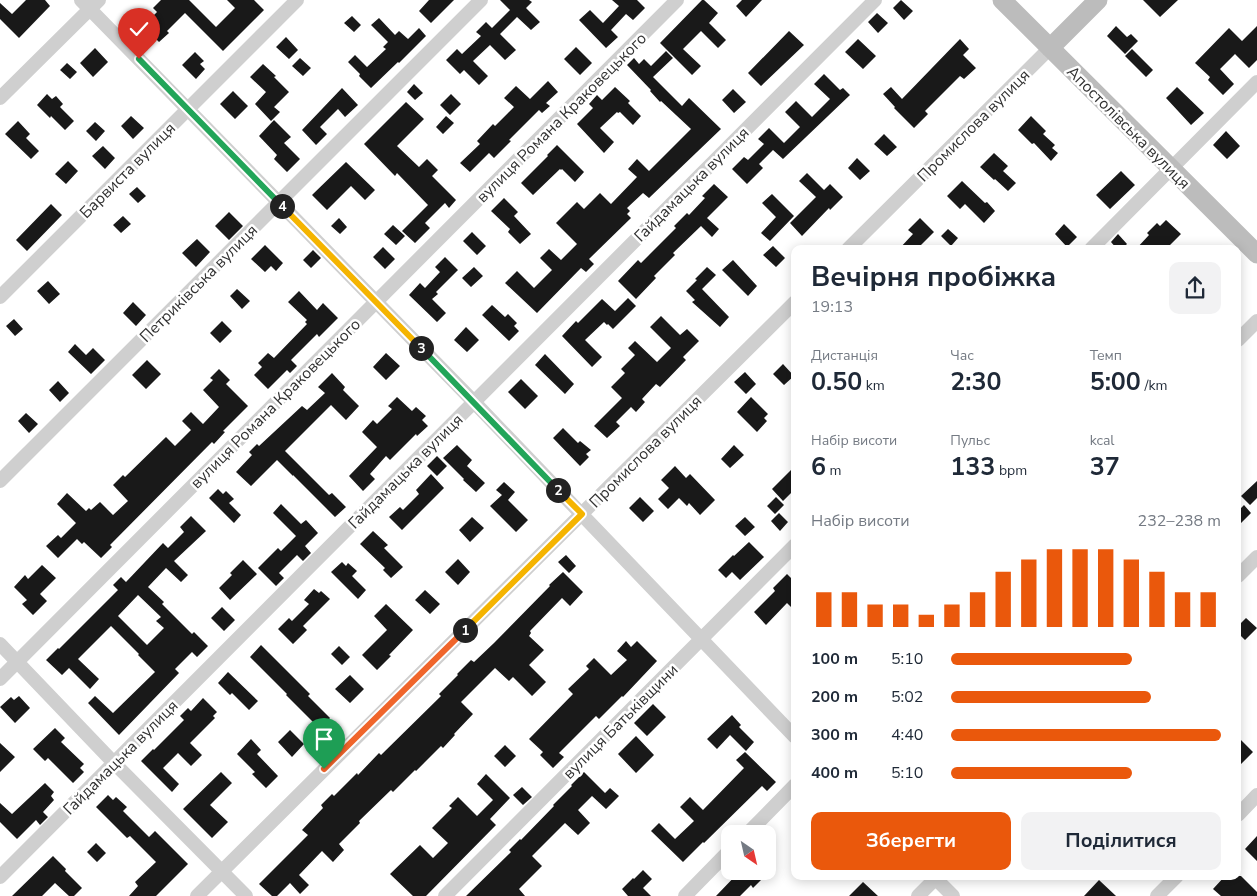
<!DOCTYPE html>
<html lang="uk">
<meta charset="utf-8">
<style>
:root{--surface:#fff;--page:#f2f2f3;--text:#1f2937;--muted:#747a83;--accent:#ea580c}
body{margin:0;font-family:"Nunito Sans",sans-serif;background:var(--page);color:var(--text);height:100vh;display:flex;flex-direction:column;font-size:19px;white-space:nowrap}
*{box-sizing:border-box;margin:0}
p{font-size:16px;color:var(--muted)}
.icon{flex:none;width:28px;height:28px;fill:none;stroke:currentColor;stroke-width:2;stroke-linecap:round;stroke-linejoin:round}
.map{position:relative;flex:1;overflow:hidden}
.side{position:absolute;left:791px;top:245px;width:450px;height:635px;display:flex;flex-direction:column;background:var(--surface);border-radius:10px;box-shadow:0 2px 12px #0003}
.side>*{flex:none}
.needle{width:32px;rotate:146deg}
.buttons{position:absolute;left:721px;top:825px;display:grid;gap:10px}
.buttons a{display:grid;place-items:center;width:55px;height:55px;border-radius:10px;background:var(--surface);box-shadow:0 2px 12px #0003;font-size:25px}
.pin{position:absolute;display:grid;place-items:center;width:42px;height:42px;color:#fff;margin:-51px -21px;border-radius:50% 50% 50% 0;rotate:-45deg;box-shadow:0 0 5px #0007}
.pin .icon{rotate:45deg}
.km{position:absolute;width:25px;height:25px;margin:-12px;border-radius:50%;background:#222;color:#fff;font-size:14px;line-height:25px;text-align:center}
.round{display:grid;place-items:center;flex:none;width:52px;height:52px;border-radius:10px;background:var(--page)}
.head{display:flex;align-items:center;justify-content:space-between;height:85px;padding:0 20px}
h1{font-size:28px;font-weight:700;line-height:38px}
.stats{display:grid;grid-template-columns:repeat(3,1fr);gap:8px;height:85px;padding:5px 20px}
.stats div{display:grid;align-content:center}
.stats b{font-size:25px;font-weight:700}
.stats small{font-size:14px;font-weight:400}
.stats p{font-size:14px}
.chart{height:140px;padding:10px 20px}
.chart p{display:flex;justify-content:space-between}
.chart svg{width:100%;height:90px;margin-top:5px;stroke:var(--accent);stroke-width:6}
.action{display:flex;gap:10px;margin-top:auto;padding:10px 20px}
.action a{flex:1;height:58px;border-radius:10px;background:var(--accent);color:#fff;font-size:20px;font-weight:700;line-height:58px;text-align:center}
.action a+a{background:var(--page);color:var(--text)}
ul{padding:0 20px;list-style:none;font-size:16px}
li{display:grid;grid-template-columns:80px 60px 1fr;align-items:center;height:38px}
li i{height:12px;border-radius:6px;background:var(--accent)}
.map>svg:first-child{display:block}
</style>
<div class="map">
<svg width="1257" height="896" viewBox="0 0 1257 896">
<rect width="100%" height="100%" fill="#fff"/>
<path fill="#191919" fill-rule="evenodd" d="M26 0H45L50 6 19 38 0 19V3L12 14Z
M161 0H189L216 27 235 8 227 0H254L264 10 223 51 185 13 167 31 169 33 159 42 143 26 157 12 153 8Z
M429 0H454L431 23 419 11Z
M500 0H529L532 2 526 8 540 22 531 30 517 17 500 34 516 50 505 60 490 45 473 61 488 76 479 85 464 70 460 74 446 60 457 49 462 54 481 36 476 32 486 22 492 28 510 10Z
M612 0H637L645 8 633 20 626 14 611 30 618 37 606 48 579 20 590 10 603 23 619 6Z
M702 0H704L718 13 709 23 726 40 718 48 701 31 683 49 701 66 692 75 660 43Z
M742 0H762L746 17 736 6Z
M901 0 913 11 904 20 893 8Z
M1143 0H1178L1160 17Z
M877 13 888 23 878 33 868 22Z
M352 16 361 25 354 32 344 23Z
M379 18 395 35 399 31 408 39 419 28 426 36 399 63 398 62 371 88 359 76 360 74 348 62 355 55 367 67 386 49 383 47 388 42 371 25Z
M1116 26 1127 37 1131 34 1138 41 1125 54 1107 36Z
M1257 26V60L1249 68 1235 54 1220 69 1234 84 1223 95 1208 80 1210 77 1195 63 1229 28 1242 41Z
M789 31 804 45 761 86 748 73Z
M286 37 298 50 289 59 276 47Z
M858 39 876 56 863 69 845 52Z
M960 39 969 49 963 55 976 68 964 79 960 76 925 111 928 114 914 128 894 108 895 107 883 94 891 87 902 99Z
M576 47 592 63 580 75 564 59Z
M95 48 108 62 93 77 80 63Z
M1132 49 1153 70 1146 77 1125 56Z
M666 51 673 58 653 77 682 106 689 98 721 129 649 198 643 193 627 208 630 211 627 214 631 218 589 259 594 264 586 272 581 268 537 313 505 283 517 271 534 288 552 270 540 258 549 249 561 260 577 244 556 223 577 202 584 209 600 193 611 204 637 177 628 169 637 159 649 171 691 129 661 101 660 102 650 91 651 90 627 65 634 58 639 64 644 59 651 66Z
M195 52 204 61 200 64 205 69 196 79 182 65Z
M300 58 311 68 303 76 292 66Z
M67 63 77 72 70 79 60 70Z
M263 64 276 76 274 77 289 92 274 107 280 112 271 121 255 104 266 92 250 77Z
M824 74 840 90 843 88 850 95 783 159 773 150 759 164 763 168 747 184 732 169 744 157 748 160 764 144 758 139 769 128 784 143 800 127 785 112 796 101 812 117 830 99 814 84Z
M548 81 558 92 546 103 550 106 542 113 539 110 509 140 511 141 494 158 489 153 470 172 460 163 480 144 477 141 493 124 495 126 514 107 504 98 516 86 530 99Z
M414 84 423 93 415 100 407 92Z
M615 87 630 101 628 103 641 116 633 125 620 112 618 113 617 112 600 128 614 142 604 153 577 124 593 108 589 104 597 95 602 100Z
M1177 87 1204 113 1191 125 1166 98Z
M342 88 358 105 345 117 338 109 320 127 327 134 316 145 302 130Z
M733 89 746 102 734 113 722 100Z
M233 91 248 106 235 119 220 104Z
M47 94 52 99 56 96 63 104 60 107 74 121 65 130 51 116 50 118 37 105Z
M451 94 461 104 450 115 440 105Z
M406 102 424 119 397 146 419 167 427 159 438 170 432 176 456 200 449 208 445 203 425 223 430 228 415 243 402 231 428 205 397 173 395 176 364 144Z
M131 116 144 128 133 139 121 126Z
M446 116 454 123 443 134 436 127Z
M1031 116 1046 131 1043 134 1055 145 1052 148 1058 153 1051 161 1034 143 1032 144 1018 130Z
M274 120 291 137 284 143 300 159 287 172 274 159 277 155 259 136Z
M18 121 30 134 26 138 39 151 31 159 5 134Z
M95 122 105 131 96 141 86 131Z
M1226 131 1240 146 1227 159 1213 145Z
M884 134 897 147 887 156 874 144Z
M557 145 584 172 575 182 562 169 561 170 560 169 533 195 521 183 548 156 547 155Z
M103 146 115 158 105 169 92 156Z
M994 153 1008 166 1003 171 1016 183 1008 191 995 179 994 180 980 167Z
M857 158 870 171 860 180 848 168Z
M68 161 78 171 66 184 55 174Z
M346 162 375 190 365 200 351 186 327 210 312 195Z
M1121 171 1135 185 1110 209 1096 195Z
M807 173 824 190 830 184 843 197 830 210 829 208 802 236 790 223 816 197 799 181Z
M962 181 985 203 987 202 995 211 984 223 965 204 960 209 947 196Z
M714 184 728 197 707 218 719 229 712 237 701 226 673 253 675 255 654 276 656 278 636 299 618 281 638 260 641 263 676 228 674 226 687 213 689 215 705 198 702 196Z
M137 187 146 196 138 203 129 194Z
M772 194 794 216 770 241 761 233 776 217 762 203Z
M504 198 518 212 514 216 531 234 520 244 508 232 510 229 491 211Z
M51 204 62 215 27 251 16 240Z
M229 212 243 226 229 240 215 226Z
M123 216 131 224 121 233 113 225Z
M339 218 347 227 340 234 331 226Z
M920 218 934 232 917 249H899L913 234 908 230Z
M1166 220 1181 234 1166 249H1136L1149 235 1147 233 1157 223 1160 226Z
M1064 224 1077 237 1067 247 1055 234Z
M393 225 405 236 396 245 384 234Z
M948 229 958 238 951 246 941 236Z
M472 232 486 246 477 255 463 241Z
M1118 234 1127 244 1122 249H1117L1111 242Z
M197 239 210 252 196 267 182 253Z
M265 245 283 263 276 271 271 266 265 272 251 259Z
M773 246 785 258 776 267 763 255Z
M383 247 395 259 385 269 373 257Z
M313 250 321 258 311 268 303 260Z
M445 257 458 270 436 292 438 294 432 299 446 313 437 322 409 295 420 283 425 288 440 272 435 267Z
M733 260 757 286 748 296 722 270Z
M474 267 483 276 471 287 462 278Z
M707 267 716 275 702 289 729 317 720 327 692 302 695 300 686 291 697 280 695 279Z
M48 281 60 294 49 304 37 291Z
M237 289 250 301 242 309 230 296Z
M299 291 317 310 323 303 338 318 319 337 317 334 291 360 297 366 290 373 287 370 268 389 254 375 262 367 258 363 268 353 274 358 307 324 305 322 307 320 288 302Z
M628 298 636 306 613 329 608 324 607 325 604 322 585 340 602 357 592 367 562 336 576 321 578 323 602 299 615 311Z
M133 302 146 315 136 326 123 313Z
M492 305 505 317 508 314 517 323 514 326 519 331 509 341 482 315Z
M661 316 680 335 687 329 699 341 683 357 686 360 660 387 656 384 642 399 645 402 636 412 631 407 616 422 620 426 607 438 594 426 622 398 611 387 625 373 621 369 635 355 628 348 635 341 657 362 671 348 650 327Z
M14 319 23 329 15 336 6 326Z
M222 321 232 331 220 343 210 333Z
M466 327 479 340 467 352 454 340Z
M75 344 86 355 93 348 105 360 91 374 68 352Z
M386 353 400 366 386 380 373 367Z
M545 354 574 384 565 394 535 365Z
M147 360 161 374 146 389 132 375Z
M783 364 794 376 784 385 773 374Z
M219 369 230 380 226 384 248 406 223 431 225 432 214 444 212 442 110 545 112 547 101 558 84 542 82 544 77 539 58 558 46 546 58 535 61 538 76 523 57 504 67 493 86 511 89 508 91 510 100 502 113 515 128 501 113 485 123 475 125 477 166 437 175 446 191 430 182 421 191 412 203 424 219 407 203 390 213 380 210 378Z
M745 372 756 384 746 394 734 382Z
M332 373 345 387 343 390 359 406 346 420 331 405 285 451 329 495 332 493 346 507 335 517 293 475V476L277 460 251 486 236 472 252 455 249 452 257 444 259 446 302 406 307 410 325 393 318 387Z
M521 379 538 396 525 409 508 392Z
M58 381 69 393 60 402 49 390Z
M397 397 412 411 416 407 426 416 422 420 428 426 417 436 416 434 390 460 386 456 370 474 375 479 363 491 349 476 377 447 362 432 373 420 377 424 392 409 388 406Z
M751 397 768 414 764 418 767 421 757 432 737 412Z
M26 413 38 424 29 433 18 421Z
M563 428 578 443 580 441 591 450 586 454 589 457 580 466 553 438Z
M457 445 472 460 467 466 485 483 476 492 463 480 464 479 443 458Z
M734 445 744 455 730 468 721 459Z
M437 456 447 466 437 476 427 466Z
M675 466 686 478 690 474 715 500 700 515 689 503 687 506 679 498 668 509 658 499 669 488 661 480Z
M795 466V489L783 501 772 489Z
M431 474 444 488 402 530 389 517 400 507 403 510 419 494 416 490Z
M1257 481V498L1250 505 1241 496Z
M504 482 515 492 508 500 528 520 516 532 490 506 502 495 496 490Z
M218 489 223 494 226 491 234 499 229 503 241 515 234 523 209 498Z
M640 497 654 511 643 522 629 508Z
M776 497 784 505 775 514 767 506Z
M281 504 301 524 306 520 318 533 305 546 311 553 303 561 297 555 279 573 284 578 276 586 258 568 278 548 281 551 296 536 273 513Z
M1244 505 1251 513 1238 526V511Z
M779 513 788 522 780 531 771 521Z
M191 516 206 531 174 561 188 575 181 582 166 568 148 587 164 602 162 604 192 634 194 632 208 646 197 657 192 652 175 669 179 673 119 735 88 703 95 696 113 713 155 672 138 655 139 654 111 626 78 659 99 679 90 689 69 668 62 675 46 660 58 648 59 649 118 590 113 585 121 577 126 582 163 543 168 548 184 532 180 527ZM138 595 161 617 156 621 164 628 147 645 118 616Z
M472 517 484 528 470 542 459 530Z
M745 517 755 527 745 536 735 526Z
M373 531 388 545 384 548 403 567 391 578 383 570 385 568 360 544Z
M749 542 764 557 740 580 732 572 726 578 718 570 733 555 734 556Z
M566 555 576 566 569 573 558 562Z
M458 559 470 572 458 585 445 572Z
M243 560 257 574 230 600 219 588 232 575 230 573Z
M342 562 346 566 348 563 357 571 352 576 366 590 358 599 331 572Z
M42 565 56 578 40 594 47 601 33 615 22 604 27 600 14 587 25 575 28 579Z
M563 572 583 592 570 606 562 598 530 631 531 633 529 636 544 650 529 665 546 682 532 696 513 677 509 681 495 668 461 702 473 714 454 734 455 735 443 748 441 746 416 771 415 770 393 792 391 790 359 821 360 823 339 844 344 850 333 862 322 851 299 875 309 885 300 894 290 883 277 896H272L259 884 308 835 302 830 323 808 321 805 332 794 334 796 357 773 358 775 379 753 381 755 441 696 439 694 458 675 457 674 471 660 474 662 494 643 550 586 549 585Z
M787 574 795 582V611L787 603 766 625 754 612 775 591 773 588Z
M314 589 319 593 321 591 330 599 303 626 307 630 293 644 278 629 289 618 292 621 309 604 304 600Z
M425 590 440 604 430 614 415 600Z
M386 604 413 630 389 655 391 656 377 670 362 655 387 630 374 616Z
M222 607 235 620 224 631 211 618Z
M1246 618 1257 628 1245 640 1238 633V626Z
M626 641 631 647 637 641 657 661 623 697 622 696 599 719 596 716 559 753 564 757 553 768 540 755 543 752 529 739 573 694 568 689 589 669 586 666 594 658 611 675 627 660 617 651Z
M261 645 310 694 308 696 330 718 320 729 286 695 287 694 250 657Z
M339 646 350 657 342 665 331 654Z
M228 672 258 701 249 710 232 693 230 695 218 683Z
M350 675 364 689 350 703 335 689Z
M19 696 30 708 15 723 0 707 11 697 14 700Z
M203 698 217 712 213 716 215 718 190 743 202 755 191 766 178 753 163 768 179 784 172 792 141 761 153 749 154 750 184 720 180 716 188 708 191 711Z
M653 704 666 717 647 736 634 723Z
M732 715 741 725 739 727 754 742 746 751 730 735 717 749 707 739Z
M55 728 65 738 61 742 84 764 80 768 84 772 73 783 48 758 45 761 33 749Z
M290 730 304 744 292 757 278 742Z
M636 736 654 755 636 773 618 754Z
M1238 737 1253 752 1238 767Z
M251 739 261 750 257 754 278 776 266 788 252 774 255 772 237 754Z
M0 743 15 757 0 772Z
M505 745 516 756 505 767 494 756Z
M745 752 776 782 767 791 762 786 704 843 703 842 683 862 651 831 659 823 675 839 694 821 680 807 690 797 703 810 744 768 736 760Z
M221 772 232 783 210 805 228 822 212 838 183 809Z
M584 772 605 793 610 788 619 796 606 809 592 796 578 810 590 823 578 835 565 823 532 856 542 866 519 889 525 896H466L511 852 509 850 520 839 521 840 554 806 553 805 572 786 571 785Z
M486 774 510 798 490 819 496 825 426 896H413L390 874 420 845 433 858 448 843 432 828 452 808 449 806 458 797 477 816 493 800 477 784Z
M45 783 54 792 51 796 54 800 43 812 48 817 40 825 36 820 17 839 0 822V803L12 814Z
M522 787 532 797 523 805 513 795Z
M108 795 113 800 116 797 127 807 123 811 149 837 155 831 188 864 156 896H129L138 886 135 882 156 862 130 836 127 838 96 807Z
M1257 836V861L1245 849Z
M96 843 106 853 97 862 87 852Z
M53 856 66 869 65 871 82 888 74 896H69L55 883 42 896H12Z
M643 870 652 879 643 888 651 896H628L622 889 633 878 634 879Z
M740 871H765L759 877 761 880 753 888 751 885 740 896H716Z
M1225 876H1241L1257 892V896H1221L1213 889Z
M1099 880 1116 896H1084Z
M863 882 878 896H849Z"/>
<g fill="none" stroke-linecap="round" stroke-linejoin="round">
<path stroke="#cfcfcf" stroke-width="14" d="M81 0 474 402 795 737
M0 98 99 0
M848 249 1050 48
M1091 249 1257 82
M0 297 297 0
M1238 340 1257 321
M0 481 481 0
M1238 576 1257 557
M0 644 114 763 246 896
M0 679 677 0
M1238 815 1257 795
M747 834 795 785
M933 876 953 896
M0 877 875 0
M197 896 795 302
M445 896 795 545
M685 896 730 850
M918 896 938 876
M1157 896 1177 876"/>
<path stroke="#bcbcbc" stroke-width="19" d="M1002 0 1257 254
M1050 48 1098 0"/>
</g>
<g fill="none" stroke-linecap="round" stroke-linejoin="round">
<g stroke="#fff" stroke-width="10">
<path id="split-1" d="M324 769 465 630"/>
</g>
<g stroke="#fff" stroke-width="10">
<path id="split-2" d="M465 630 582 514 558 490"/>
</g>
<g stroke="#fff" stroke-width="10">
<path id="split-3" d="M421 348 558 490"/>
</g>
<g stroke="#fff" stroke-width="10">
<path id="split-4" d="M282 206 421 348"/>
</g>
<g stroke="#fff" stroke-width="10">
<path id="split-5" d="M139 59 282 206"/>
</g>
<use href="#split-1" stroke="#f0652b" stroke-width="6"/>
<use href="#split-2" stroke="#f5b400" stroke-width="6"/>
<use href="#split-3" stroke="#22a559" stroke-width="6"/>
<use href="#split-4" stroke="#f5b400" stroke-width="6"/>
<use href="#split-5" stroke="#22a559" stroke-width="6"/>
</g>
<g text-anchor="middle" stroke-width="5" stroke-linejoin="round" paint-order="stroke">
<g font-size="16" fill="#323232" stroke="#fff">
<text transform="translate(561 117) rotate(-45)" y="6">вулиця Романа Краковецького</text>
<text transform="translate(973 125) rotate(-45)" y="6">Промислова вулиця</text>
<text transform="translate(1129 127) rotate(45)" y="6">Апостолівська вулиця</text>
<text transform="translate(127 170) rotate(-45)" y="6">Барвиста вулиця</text>
<text transform="translate(691 184) rotate(-45)" y="6">Гайдамацька вулиця</text>
<text transform="translate(198 283) rotate(-45)" y="6">Петриківська вулиця</text>
<text transform="translate(275 403) rotate(-45)" y="6">вулиця Романа Краковецького</text>
<text transform="translate(645 451) rotate(-45)" y="6">Промислова вулиця</text>
<text transform="translate(405 471) rotate(-45)" y="6">Гайдамацька вулиця</text>
<text transform="translate(620 721) rotate(-45)" y="6">вулиця Батьківщини</text>
<text transform="translate(120 757) rotate(-45)" y="6">Гайдамацька вулиця</text>
</g>
</g>
</svg>
<div class="buttons">
<a><svg class="needle" viewBox="-14 -14 28 28"><path d="M0-13l5 13h-10z" fill="#e53935"/><path d="M0 13l5-13h-10z" fill="#747a83"/></svg></a>
</div>
<div class="pin" style="left:324px;top:769px;background:#1e9e55"><svg class="icon" aria-label="arrive" viewBox="0 0 24 24"><path d="M6 21V4h12l-3 4 3 4H6"/></svg></div>
<div class="pin" style="left:139px;top:59px;background:#d93025"><svg class="icon" aria-label="check" viewBox="0 0 24 24"><path d="M5 12l5 5 9-10"/></svg></div>
<b class="km" style="left:465px;top:630px">1</b>
<b class="km" style="left:558px;top:490px">2</b>
<b class="km" style="left:421px;top:348px">3</b>
<b class="km" style="left:282px;top:206px">4</b>
<section class="side">
<div class="head"><div><h1>Вечірня пробіжка</h1><p>19:13</p></div><a class="round"><svg class="icon" aria-label="share" viewBox="0 0 24 24"><path d="M12 15V3M7 8l5-5 5 5M5 13v7h14v-7"/></svg></a></div>
<div class="stats">
<div><p>Дистанція</p><b>0.50<small> km</small></b></div>
<div><p>Час</p><b>2:30</b></div>
<div><p>Темп</p><b>5:00<small> /km</small></b></div>
</div>
<div class="stats">
<div><p>Набір висоти</p><b>6<small> m</small></b></div>
<div><p>Пульс</p><b>133<small> bpm</small></b></div>
<div><p>kcal</p><b>37</b></div>
</div>
<div class="chart"><p><span>Набір висоти</span>232–238 m</p>
<svg viewBox="0 0 160 44" preserveAspectRatio="none"><path d="M5 44V27M15 44V27M25 44V33M35 44V33M45 44V38M55 44V33M65 44V27M75 44V17M85 44V11M95 44V6M105 44V6M115 44V6M125 44V11M135 44V17M145 44V27M155 44V27"/></svg>
</div>
<ul>
<li><b>100 m</b>5:10<i style="width:67%"></i></li>
<li><b>200 m</b>5:02<i style="width:74%"></i></li>
<li><b>300 m</b>4:40<i style="width:100%"></i></li>
<li><b>400 m</b>5:10<i style="width:67%"></i></li>
</ul>
<div class="action"><a>Зберегти</a><a>Поділитися</a></div>
</section>
</div>
